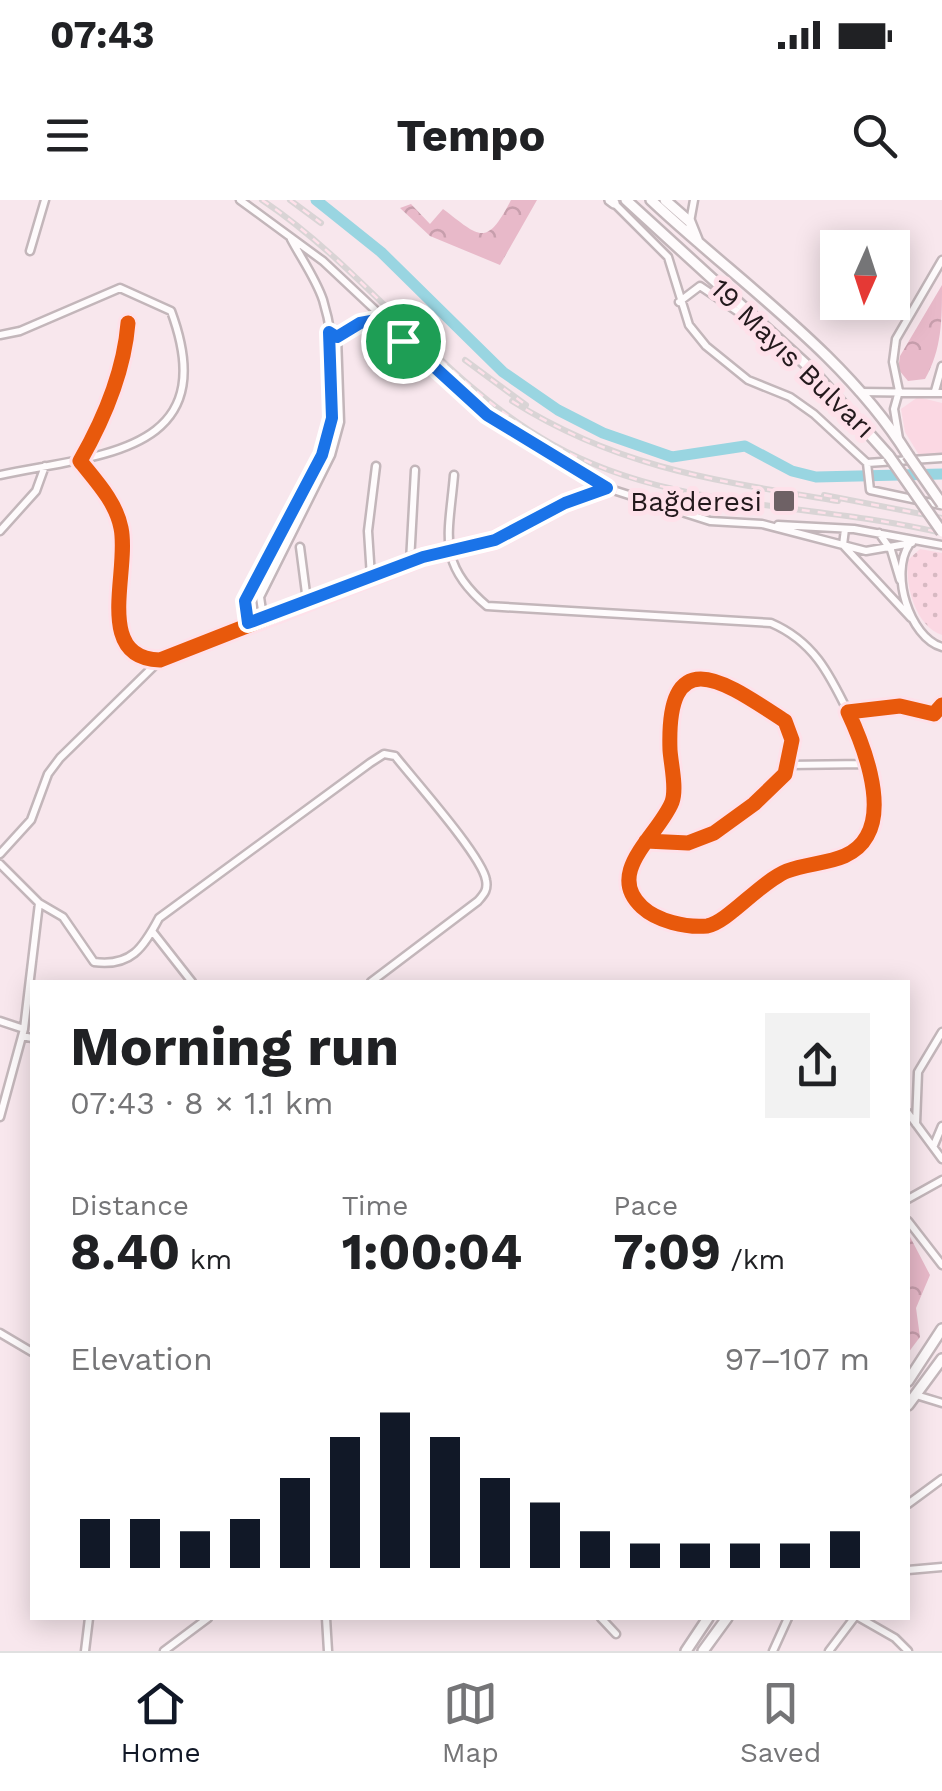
<!DOCTYPE html>
<meta charset="utf-8">
<style>
:root{--surface:#fff;--page:#f2f2f2;--text:#202124;--muted:#757577;--line:#e0e0e0;--accent:#111827}
body{margin:0;font-family:"Work Sans",sans-serif;background:var(--page);color:var(--text);height:100vh;display:flex;flex-direction:column;font-size:38px;white-space:nowrap}
*{box-sizing:border-box;margin:0}
p{font-size:32px;color:var(--muted)}
.icon{flex:none;width:55px;height:55px;fill:none;stroke:currentColor;stroke-width:2;stroke-linecap:round;stroke-linejoin:round}
.map{position:relative;flex:1;overflow:hidden}
.drawer{position:absolute;left:30px;top:780px;width:880px;height:640px;display:flex;flex-direction:column;background:var(--surface);border-radius:0px;box-shadow:0 5px 25px #0003}
.drawer>*{flex:none}
.needle{width:65px;rotate:183deg}
.fabs{position:absolute;left:820px;top:30px;display:grid;gap:20px}
.fabs a{display:grid;place-items:center;width:90px;height:90px;border-radius:0px;background:var(--surface);box-shadow:0 5px 25px #0003;font-size:50px}
.pin{position:absolute;display:grid;place-items:center;width:85px;height:85px;color:#fff;margin:-42px;border:5px solid #fff;border-radius:50%;box-shadow:0 2px 10px #0007}
.round{display:grid;place-items:center;flex:none;width:105px;height:105px;border-radius:0px;background:var(--page)}
.summary{display:flex;align-items:center;justify-content:space-between;height:170px;padding:0 40px}
h1{font-size:55px;font-weight:700;line-height:75px}
.figures{display:grid;grid-template-columns:repeat(3,1fr);gap:15px;height:170px;padding:10px 40px}
.figures div{display:grid;align-content:center}
.figures b{font-size:50px;font-weight:700}
.figures small{font-size:28px;font-weight:400}
.figures p{font-size:28px}
.chart{height:280px;padding:20px 40px}
.chart p{display:flex;justify-content:space-between}
.chart svg{width:100%;height:180px;margin-top:10px;stroke:var(--accent);stroke-width:6}
.status{display:flex;justify-content:space-between;align-items:center;height:70px;padding:0 50px;background:var(--surface);direction:ltr}
.status svg{height:28px;fill:currentColor}
header{display:flex;justify-content:space-between;align-items:center;height:130px;padding:0 40px;background:var(--surface);font-size:45px;font-weight:700}
.dock{display:flex;justify-content:space-around;align-items:center;height:140px;border-top:2px solid var(--line);background:var(--surface);font-size:28px;color:var(--muted)}
.dock a{display:grid;justify-items:center;gap:5px}
.dock .current{color:var(--accent)}
.map>svg:first-child{display:block}
</style>
<div class="status"><b>07:43</b><svg viewBox="0 0 49 12"><path d="M0 12V9h3v3zM5 12V6h3v6zM10 12V3h3v9zM15 12V0h3v12zM26 1h20v11H26zM47 4h2v5h-2z"/></svg></div>
<header><svg class="icon" aria-label="menu" viewBox="0 0 24 24"><path d="M4 6h16M4 12h16M4 18h16"/></svg>Tempo<svg class="icon" aria-label="search" viewBox="0 0 24 24"><circle cx="10" cy="10" r="6"/><path d="M15 15l6 6"/></svg></header>
<div class="map">
<svg width="942" height="1451" viewBox="0 0 942 1451">
<defs>
<pattern id="forest-crowns" width="20" height="18" patternUnits="userSpaceOnUse" patternTransform="scale(2.5)"><rect width="20" height="18" fill="#e8b9c9"/><path d="M2 6a3 3 0 1 1 6 0M12 15a3 3 0 1 1 6 0" fill="none" stroke="#c79eac"/></pattern>
<pattern id="park-dots" width="8" height="8" patternUnits="userSpaceOnUse" patternTransform="scale(2.5)"><rect width="8" height="8" fill="#fbd8e3"/><path d="M2 2h.1M6 6h.1" fill="none" stroke="#d7b9c2" stroke-width="1.8" stroke-linecap="round"/></pattern>
</defs>
<rect width="100%" height="100%" fill="#f8e7ed"/>
<path fill="#fbd8e3" d="M918 197 942 203V255H919L905 232 901 209Z"/>
<path fill="url(#forest-crowns)" d="M511 0H537L500 65 430 36 400 8 411 4 430 24 443 9C480 37 486 48 511 0Z
M942 85C942 120 942 149 925 179L908 181 898 169 900 156Z
M908 1033 930 1075 916 1108 920 1137 908 1153Z"/>
<path fill="url(#park-dots)" d="M920 349 942 353V435C915 426 905 385 908 360Z"/>
<g fill="none" stroke-linecap="round" stroke-linejoin="round">
<path stroke="#99d5e1" stroke-width="11" d="M316 0 381 52 503 172 558 210 603 233 672 257 745 246 792 271 816 277 942 274"/>
<g stroke="#c3b6ba" stroke-width="11">
<path id="minor" d="M240 0 323 61 487 215 607 288 710 321 762 324 866 351 912 343
M614 3 668 57 689 125 706 146 748 180 790 197 814 214 867 263 870 290 941 305
M690 22 694 0
M30 51 45 0
M679 102 700 86 756 124
M128 123C124 172 104 219 80 261 96 281 116 302 121 328 130 371 93 458 160 460L423 357 495 340 565 303 607 288
M0 135 20 131 120 88 171 111C224 254 99 254 0 275
M335 136 360 123 382 119
M935 191 942 166
M859 192 942 193
M899 239 894 209 899 191 893 162 896 139 942 60
M867 263 942 258
M454 275C449 335 436 363 487 406L771 423C813 441 829 473 848 512
M778 325 854 329 942 345
M845 329 843 345 911 418
M0 331 36 291 45 266
M879 333 891 350 900 380
M909 345C890 373 909 437 942 447
M300 347 307 401
M410 362 415 270
M371 377 368 331 376 266
M263 417 260 397 331 255 340 222 337 137
M248 423 245 401C296 301 359 219 323 100 316 79 301 58 291 39
M788 565 866 564
M646 641 688 643 714 633 754 604 785 574 792 540 785 521C729 485 666 436 670 550 671 565 677 588 672 602 659 635 604 672 642 707 657 721 686 728 707 726 727 723 760 682 787 671 815 660 851 665 867 636 886 603 863 544 848 512L900 506 934 514 942 505
M0 654 31 620 48 574 60 558 159 461
M0 664 39 703 24 829 0 917
M39 703 63 717 94 762C131 767 143 748 159 718L370 563 384 554 395 556C414 580 482 656 486 680 488 690 484 694 478 701L371 782
M152 731 192 782
M0 821 24 829
M22 836 32 838
M908 913 942 959
M916 924 918 872 942 832
M934 945 942 926
M908 999 942 980
M908 1021 942 1065
M0 1133 32 1152
M916 1195 942 1203
M908 1304 942 1279
M908 1370 942 1367
M326 1418 328 1451
M601 1418 616 1434
M860 1418 895 1438 908 1451
M85 1451 89 1418
M164 1451 208 1418
M773 1451 788 1418
M829 1451 854 1418"/>
</g>
<g stroke="#c3b6ba" stroke-width="14">
<path id="highway" d="M610 0 614 3
M626 0 811 169 889 256
M651 0C737 81 845 154 908 255
M665 0 690 22 698 42
M908 1181 942 1129
M908 1205 942 1159
M686 1451 708 1418
M703 1451 727 1418"/>
</g>
<use href="#minor" stroke="#fefbfc" stroke-width="6"/>
<use href="#highway" stroke="#fefbfc" stroke-width="9"/>
<g stroke="#d9d4d5" stroke-width="6">
<path id="rail" d="M262 0C367 70 441 182 552 244 671 311 812 302 942 333
M290 0 321 23
M465 160 526 205
M512 201C618 268 717 281 838 301
M824 295 942 318"/>
</g>
<use href="#rail" stroke="#fee1ea" stroke-width="2.5" stroke-dasharray="8" stroke-linecap="butt"/>
<g stroke="#c3b6ba" stroke-width="14" stroke-linecap="butt">
<path id="highway-bridge" d="M908 255 942 304
M889 256 942 332"/>
</g>
<use href="#highway-bridge" stroke="#fefbfc" stroke-width="9"/>
<g stroke="#fee1ea" stroke-width="21">
<path id="cycleway" d="M128 123C124 172 104 219 80 261 96 281 116 302 121 328 130 371 93 458 160 460L423 357 495 340 565 303 607 288
M646 641 688 643 714 633 754 604 785 574 792 540 785 521C729 485 666 436 670 550 671 565 677 588 672 602 659 635 604 672 642 707 657 721 686 728 707 726 727 723 760 682 787 671 815 660 851 665 867 636 886 603 863 544 848 512L900 506 934 514 942 505"/>
</g>
<use href="#cycleway" stroke="#e8590c" stroke-width="15"/>
</g>
<g fill="none" stroke-linecap="round" stroke-linejoin="round">
<g stroke="#fff" stroke-width="20">
<path id="route" d="M382 119 487 215 607 288 565 303 495 340 423 357 248 423 245 401 322 255 332 218 329 132 337 137 360 123Z"/>
</g>
<use href="#route" stroke="#1a73e8" stroke-width="12"/>
</g>
<rect fill="#6e6165" stroke="#fee1ea" stroke-width="4" x="772" y="289" width="24" height="24" rx="5"/>
<g text-anchor="middle" stroke-width="10" stroke-linejoin="round" paint-order="stroke">
<g font-size="28" fill="#23191c" stroke="#fee1ea">
<text transform="translate(793 158) rotate(44)" y="10">19 Mayıs Bulvarı</text>
</g>
<g font-size="28" fill="#23191c" stroke="#fee1ea" text-anchor="end">
<text x="762" y="311">Bağderesi</text>
</g>
</g>
</svg>
<div class="fabs">
<a><svg class="needle" viewBox="-14 -14 28 28"><path d="M0-13l5 13h-10z" fill="#e53935"/><path d="M0 13l5-13h-10z" fill="#757577"/></svg></a>
</div>
<div class="pin" style="left:403px;top:141px;background:#1e9e55"><svg class="icon" aria-label="arrive" viewBox="0 0 24 24"><path d="M6 21V4h12l-3 4 3 4H6"/></svg></div>
<section class="drawer">
<div class="summary"><div><h1>Morning run</h1><p>07:43 · 8 × 1.1 km</p></div><a class="round"><svg class="icon" aria-label="share" viewBox="0 0 24 24"><path d="M12 15V3M7 8l5-5 5 5M5 13v7h14v-7"/></svg></a></div>
<div class="figures">
<div><p>Distance</p><b>8.40<small> km</small></b></div>
<div><p>Time</p><b>1:00:04</b></div>
<div><p>Pace</p><b>7:09<small> /km</small></b></div>
</div>
<div class="chart"><p><span>Elevation</span>97–107 m</p>
<svg viewBox="0 0 160 44" preserveAspectRatio="none"><path d="M5 44V32M15 44V32M25 44V35M35 44V32M45 44V22M55 44V12M65 44V6M75 44V12M85 44V22M95 44V28M105 44V35M115 44V38M125 44V38M135 44V38M145 44V38M155 44V35"/></svg>
</div>
</section>
</div>
<nav class="dock">
<a class="current"><svg class="icon" aria-label="home" viewBox="0 0 24 24"><path d="M3 11l9-7 9 7M6 9v11h12V9"/></svg>Home</a>
<a><svg class="icon" aria-label="map" viewBox="0 0 24 24"><path d="M3 6l6-2 6 2 6-2v14l-6 2-6-2-6 2zM9 4v14M15 6v14"/></svg>Map</a>
<a><svg class="icon" aria-label="saved" viewBox="0 0 24 24"><path d="M7 4h10v16l-5-4-5 4z"/></svg>Saved</a>
</nav>
